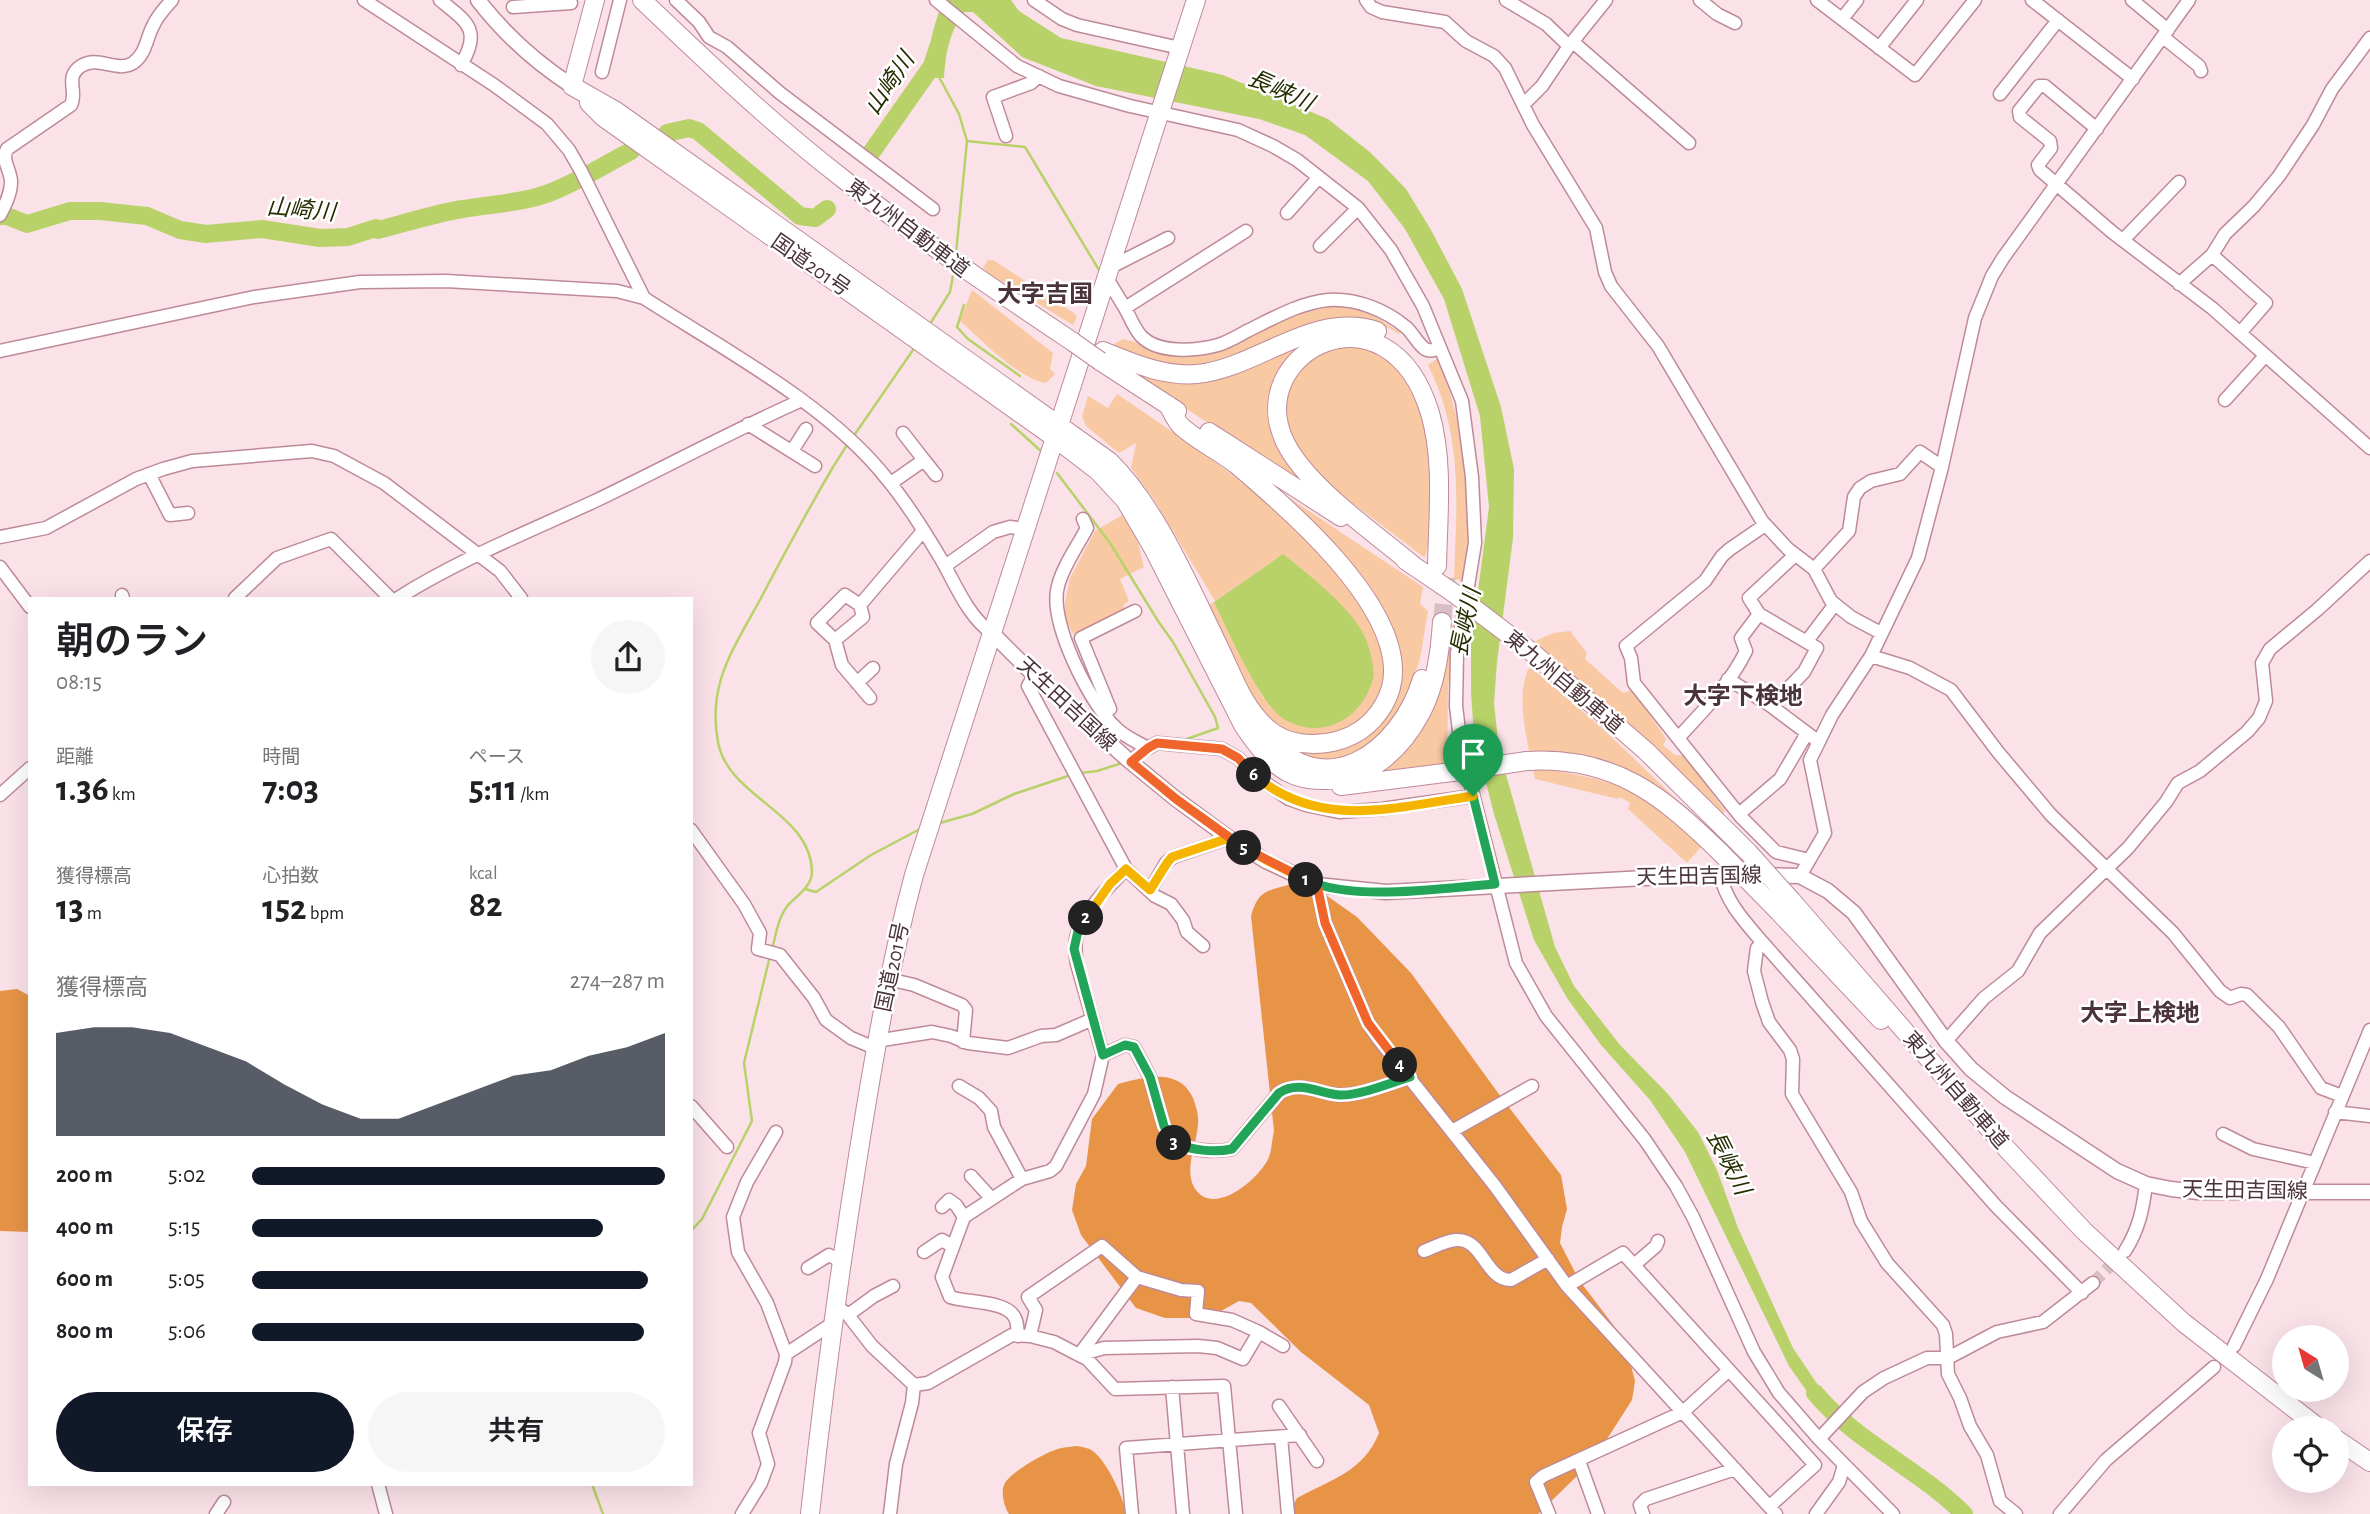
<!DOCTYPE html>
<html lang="ja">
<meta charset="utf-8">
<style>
:root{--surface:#fff;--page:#f6f6f6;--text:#202124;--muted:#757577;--accent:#111827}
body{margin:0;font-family:"Alegreya Sans","Noto Sans JP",sans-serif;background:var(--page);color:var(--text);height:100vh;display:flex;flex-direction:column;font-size:26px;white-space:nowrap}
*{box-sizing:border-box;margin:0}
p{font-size:23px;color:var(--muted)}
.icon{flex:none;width:38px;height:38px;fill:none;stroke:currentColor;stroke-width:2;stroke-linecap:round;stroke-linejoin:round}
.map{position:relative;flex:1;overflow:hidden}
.details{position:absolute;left:28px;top:597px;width:665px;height:889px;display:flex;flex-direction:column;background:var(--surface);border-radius:0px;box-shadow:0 7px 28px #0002}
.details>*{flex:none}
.needle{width:46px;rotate:323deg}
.buttons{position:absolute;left:2272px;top:1325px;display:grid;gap:14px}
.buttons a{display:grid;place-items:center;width:77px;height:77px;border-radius:50%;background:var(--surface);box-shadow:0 7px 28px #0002;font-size:35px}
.pin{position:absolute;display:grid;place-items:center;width:60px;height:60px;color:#fff;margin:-72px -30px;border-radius:50% 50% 50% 0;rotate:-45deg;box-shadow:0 0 7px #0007}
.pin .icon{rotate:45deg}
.km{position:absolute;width:35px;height:35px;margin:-18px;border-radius:50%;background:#222;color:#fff;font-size:19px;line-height:35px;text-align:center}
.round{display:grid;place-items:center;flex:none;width:74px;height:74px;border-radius:37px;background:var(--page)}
.overview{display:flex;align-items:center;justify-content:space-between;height:119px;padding:0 28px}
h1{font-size:38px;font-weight:600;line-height:52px}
.metrics{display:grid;grid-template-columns:repeat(3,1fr);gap:10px;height:119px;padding:7px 28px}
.metrics div{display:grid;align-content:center}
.metrics b{font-size:35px;font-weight:600}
.metrics small{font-size:19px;font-weight:400}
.metrics p{font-size:19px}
.chart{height:196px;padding:14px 28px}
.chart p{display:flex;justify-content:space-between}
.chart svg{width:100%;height:126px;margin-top:7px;fill:var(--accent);opacity:.7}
.cta{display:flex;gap:14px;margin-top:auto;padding:14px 28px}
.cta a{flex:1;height:80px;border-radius:42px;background:var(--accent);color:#fff;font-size:28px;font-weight:600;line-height:80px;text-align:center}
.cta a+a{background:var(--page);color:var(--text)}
ul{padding:0 28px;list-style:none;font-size:23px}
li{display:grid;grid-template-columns:112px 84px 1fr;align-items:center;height:52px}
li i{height:18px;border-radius:9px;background:var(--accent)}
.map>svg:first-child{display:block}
</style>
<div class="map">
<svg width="2370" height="1514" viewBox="0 0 2370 1514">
<rect width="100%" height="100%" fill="#fae2e8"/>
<path fill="#f8c9a3" d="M988 260H993L1074 313 1077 317 1073 325 990 274 983 268Z
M972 290 1053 353 1050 369 1055 374 1046 383C1018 379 982 340 960 321Z
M1346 305 1368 312 1400 332 1398 334 1391 329 1363 320 1240 358 1179 369 1117 350 1114 344 1123 339 1172 352 1208 354 1277 323 1323 306Z
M1299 346C1292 355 1282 366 1277 377 1260 410 1277 452 1299 479L1288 475 1139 378 1142 374 1176 383 1230 376Z
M1362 346 1384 354 1402 368 1426 416 1430 454 1431 499 1430 537 1425 558 1317 476 1288 433 1285 409 1293 379 1304 364 1322 353 1343 347Z
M1438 358C1466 430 1475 505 1463 581L1454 578C1457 502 1463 435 1428 365Z
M1117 394C1208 456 1317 526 1372 624 1378 634 1386 653 1386 664 1386 669 1384 675 1383 680 1381 687 1380 699 1376 705 1351 741 1301 746 1269 717 1247 697 1223 634 1209 605L1214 602 1232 641 1264 699 1283 554 1215 601 1154 500 1131 468 1136 443 1119 453 1086 426 1082 416 1088 396 1108 408Z
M1279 491 1423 587 1420 604 1428 611 1420 659 1405 704 1387 731 1356 757 1325 762 1303 756 1299 752 1341 748 1401 679 1393 630 1375 602Z
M1126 513 1136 534 1144 567 1120 579 1129 601 1123 605 1124 609 1073 634 1065 618V603L1070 578 1095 531Z
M1458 611 1448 685 1447 768 1376 775 1387 769 1410 745 1439 693 1451 630Z
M1570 631 1587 653 1585 659 1623 693 1633 690 1666 739 1663 745 1675 755 1685 756 1725 811 1721 816 1535 641 1553 633Z
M1530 667 1602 728 1700 822 1638 778 1530 756C1525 731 1516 689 1530 667Z
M1541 769C1583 775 1627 782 1661 809 1675 821 1688 835 1701 847L1687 863 1628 809 1630 803 1620 797 1618 799 1535 779 1533 770Z"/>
<path fill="#e79447" d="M1288 885 1304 886 1323 893 1357 917 1411 973 1501 1097 1561 1175 1567 1209 1562 1227 1560 1243 1579 1280 1614 1326 1629 1358 1635 1381 1632 1400 1609 1436 1577 1476 1538 1514H1293V1506L1297 1498C1331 1480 1364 1471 1379 1433L1369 1405 1301 1352 1251 1303 1239 1301 1212 1316 1192 1318H1165L1136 1308 1081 1235 1072 1210 1076 1184 1086 1166 1092 1119 1118 1084C1144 1077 1179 1067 1193 1098 1196 1106 1199 1116 1198 1124 1197 1144 1184 1168 1194 1187 1212 1219 1260 1179 1269 1157 1272 1149 1272 1139 1274 1131L1251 916C1258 892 1265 891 1288 885Z
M17 989 30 996V1232L0 1231V991Z
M1077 1446C1082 1447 1090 1448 1094 1452 1107 1462 1124 1498 1126 1514H1009C1004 1507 1000 1490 1005 1483 1011 1472 1043 1454 1055 1450 1062 1447 1070 1447 1077 1446Z"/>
<path fill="#b8d269" d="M943 0H1011L1019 11 1061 38 1223 75 1328 119 1371 153 1406 189 1431 230 1462 289 1501 407 1514 469 1513 538 1497 662 1494 703 1499 750 1555 947 1574 986 1620 1045 1668 1094 1698 1132 1717 1170 1738 1228 1793 1348 1830 1403 1832 1417 1813 1400 1789 1366 1685 1152 1650 1100 1601 1045 1567 998 1534 940 1494 814 1474 736 1471 692V644L1489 507 1480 416 1444 299 1405 229 1368 181 1305 135 1259 119 1096 86 1022 57 973 12H964C949 34 946 51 944 78H933C923 52 935 25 943 0Z
M1283 554C1308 574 1352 608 1365 637 1369 646 1376 670 1373 679 1362 720 1319 743 1281 717 1260 702 1226 628 1214 602Z"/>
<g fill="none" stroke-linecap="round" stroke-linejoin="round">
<path stroke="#b8d269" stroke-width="2.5" d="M938 75 959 114 967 141 956 253
M967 141 1025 147 1099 270
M964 305 957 327 968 339 1020 376
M930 324 950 292 954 270
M1011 424 1042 452
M853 437 915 347
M1057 473 1110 543 1158 621 1173 642 1215 717 1218 728 1184 740
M1081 773 1097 771 1122 763
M936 824 972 814 1014 794 1071 775
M805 889 816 892 871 855 920 829
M772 950C776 934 778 918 788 905 797 896 812 886 812 872 811 812 728 798 718 742 714 721 715 699 721 679 729 652 748 622 761 598 784 554 808 510 833 467L847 445
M691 1231 702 1219 752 1121 744 1063 770 956
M592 1484 603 1514"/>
<path stroke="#b8d269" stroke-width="18" d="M667 133 689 128 698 131 800 216 815 218 827 209
M871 153 932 66 938 47
M0 216H7L27 224 70 211H100L147 216 180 230 206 234 262 229 320 238 348 237 376 228 378 230C406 223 436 213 463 209 491 204 522 203 549 193 578 182 604 165 631 151
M1815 1393C1856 1442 1919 1469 1964 1514"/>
<path stroke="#d7bfc5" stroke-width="12" stroke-dasharray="12 6" stroke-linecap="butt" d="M2093 1283 2120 1256"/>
<path stroke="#d7bfc5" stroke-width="18" stroke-dasharray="18 9" stroke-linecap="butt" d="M1442 622 1447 573"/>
<g stroke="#bf8a98" stroke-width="15">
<path id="minor" d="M364 0 494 85 547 124 569 150 581 171 644 298
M440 0C467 22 482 30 461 65
M676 0 699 22 709 37 727 47 780 93 933 209
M936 0 1017 66 1059 86 1130 106 1238 130 1273 146 1297 160 1358 208 1391 250 1423 306 1462 401 1472 477 1475 543 1457 653 1456 706 1461 747 1516 963 1546 1016 1645 1140 1676 1186 1693 1217 1754 1352 1779 1393 1819 1439 1893 1514
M1034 0 1062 19 1077 25 1180 48
M1366 0 1371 7 1382 12 1445 22 1466 41 1494 56 1505 68 1533 125 1596 228 1605 272 1611 286 1658 346 1762 521 1788 549 1814 569 1831 601 1851 617 1881 633
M1506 0 1546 24 1569 46
M1700 0 1717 14 1735 23
M1817 0 1915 75 1975 0
M2032 0 2133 79
M2132 0 2168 30
M513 7 571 3
M1842 19 1857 0
M2163 37 2199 66 2201 71
M1573 42 1689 143
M1879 48 1917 0
M602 72 620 0
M2000 94 2058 20
M1523 105 1542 86 1569 46 1606 0
M2097 129 2045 86H2039L2019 111 2020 117 2050 141 2051 148 2038 165 2040 170 2112 232 2212 308 2370 448
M1006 136 993 97 1031 83 1039 76
M1287 213 1319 177
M0 215C5 205 11 194 11 182 11 170 1 161 7 149L71 105C78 91 64 77 81 66 98 55 117 73 133 63 146 54 146 39 153 26 157 16 165 8 172 0
M2123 240 2179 182
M1320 246 1358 208
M2212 255 2266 303 2240 333
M1109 268 1168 238
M1106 277 1125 308 1246 231
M2179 284 2212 255 2225 234 2254 206 2279 176 2313 125 2332 89 2370 38
M1125 308C1130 317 1134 328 1141 336 1158 354 1196 351 1218 345 1228 342 1238 336 1247 331 1272 319 1299 303 1328 300 1356 298 1386 310 1407 328 1413 334 1418 344 1425 349 1430 352 1435 350 1440 348
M0 351 254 297 360 282 446 281 617 291 644 298C723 349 829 405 887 479 907 503 925 532 941 559 955 583 968 617 992 633
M2225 400 2265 356
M748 424 815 466
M792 451 806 429
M924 460 936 475
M149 474 170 515 188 513
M891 483 924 460 903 433
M1083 519 1087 528C1077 547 1063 566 1058 586 1048 621 1090 704 1116 728 1125 737 1137 742 1148 748
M1765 525 1730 549 1722 556 1705 581 1626 646 1631 658 1634 683 1741 817 1776 852 1809 860
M0 537 46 528 136 479 163 469 192 461 312 451 334 456 384 483 500 571 521 598
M945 566 993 532 1010 527 1025 529
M0 567 30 607
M1814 569 1849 531 1854 497 1860 488 1871 481 1900 474 1920 452 1942 467
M122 595 123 598
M235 598 277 558 331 539 390 598
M398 598C460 559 528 532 595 501 664 468 732 431 802 400
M860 605 863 617 835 640 817 623 845 595 860 605 923 531
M835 640 842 665 870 698
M1807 641 1835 604
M1871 656 1910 668 1951 690 1998 752 2051 815 2173 933 2220 991 2230 998 2241 994 2247 995 2279 1027 2321 1088 2342 1096
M1034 675 1028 686 1126 869 1155 896 1171 904 1183 920 1187 932 1203 946
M1728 679 1771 706 1819 742
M857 683 873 668
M1771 706 1804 672 1817 648 1759 614 1749 598 1795 555
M1104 714 1110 709 1081 638 1135 611
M1678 738C1703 711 1730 684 1746 651L1741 638 1759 614
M1131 762 1141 752 1157 743 1222 749 1238 758 1255 776 1289 799 1306 805 1339 812 1382 809 1473 796
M0 795 30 768
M1739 814 1780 779 1807 733
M691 830 744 904 760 933 758 949 780 955 814 998 826 1020 851 1038 875 1048
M1126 869C1109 886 1087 908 1078 931 1074 942 1075 953 1077 964L1103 1055 1125 1045 1134 1047 1150 1077 1164 1126 1173 1142C1190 1150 1213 1153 1232 1149L1279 1093C1299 1080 1318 1093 1339 1095 1359 1096 1390 1083 1410 1077
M1720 874C1726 902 1744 921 1763 943L1996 1206 2082 1293
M1800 876 1825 833 1810 760 1832 715 1871 656 1918 558 1942 467 1975 318 1992 276 2003 258 2189 0
M1317 885 1325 923 1368 1023 1377 1037 1495 1186 1567 1286 1776 1514
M1150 890 1166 863 1173 857 1229 838
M1763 943 1757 948 1754 971 1762 1002 1769 1022 1790 1050 1793 1059 1792 1094 1851 1192 1861 1221 1887 1263 1943 1325 1946 1334 1948 1374 1960 1398 1970 1426 1987 1455 2000 1501 2016 1514
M888 979 914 985 962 1005 966 1010 963 1042
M876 1041 932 1032 951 1036 968 1043 1008 1048 1041 1036 1056 1035 1093 1019
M1946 1041 1984 998 2018 971 2040 933 2128 848 2166 802 2178 783 2200 771 2247 732 2259 718 2266 701 2262 663 2270 649 2317 610 2370 561
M959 1086 979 1098 991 1111 994 1127 1022 1179
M691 1106 727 1147
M2335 1112 2370 1116
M1452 1131 1532 1086
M776 1132 747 1182 733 1217 738 1252 767 1303 786 1354
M2223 1134 2253 1149 2315 1163
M971 1176 991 1198
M942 1207 949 1200 956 1205 964 1217
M1424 1251C1434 1247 1445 1241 1456 1240 1483 1238 1485 1280 1511 1280L1548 1259
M2125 1251C2139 1229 2143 1209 2146 1184
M924 1252 942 1240 952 1246
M1634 1265 1656 1246 1658 1241
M808 1268 829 1255 842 1262
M1567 1286 1623 1253 1815 1465 1770 1506
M836 1305 848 1315 872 1346 914 1385
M848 1315 874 1296 893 1286
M1018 1336C1017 1330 1018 1323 1015 1318 1007 1300 966 1303 950 1297L942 1277 964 1217 1022 1179 1050 1171 1056 1166 1094 1094 1103 1055
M1030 1336 1036 1310 1028 1297 1102 1246 1137 1277 1181 1290 1198 1291 1196 1314 1232 1320 1259 1332 1283 1346
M2234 1346 2267 1279 2370 1030
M1079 1355 1104 1348 1198 1346 1217 1348 1243 1359 1259 1332
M1079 1355 1137 1277
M914 1385 928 1383 1012 1335 1030 1336 1054 1342 1079 1355 1087 1359 1115 1389 1224 1386 1236 1514
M1172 1387 1183 1514
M1279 1406 1317 1461
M1281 1437 1288 1514
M1819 1439 1863 1392 1884 1378 1927 1358H1948L1997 1332 2043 1322 2093 1283
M1579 1461 1598 1514
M378 1484 386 1514
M216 1514 224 1502
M742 1514 761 1483 768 1464 759 1433 785 1362 786 1354 827 1327H833
M890 1514 896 1464 912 1403 914 1385
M1132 1514 1126 1448 1300 1435
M1549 1514 1536 1482 1543 1476 1683 1412 1729 1370
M1643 1514 1640 1505 1646 1499 1735 1469
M1816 1514 1839 1482 1844 1465
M2060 1514 2106 1460 2214 1367"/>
</g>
<g stroke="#bf8a98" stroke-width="17">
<path id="major" d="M478 0C505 35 535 62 572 86
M992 633 1034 675 1127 759 1176 799 1229 838 1266 861 1317 885 1386 892 1720 874 1800 876 1828 891 1854 913 1946 1041 1971 1069 2005 1097 2117 1171 2146 1184 2171 1189 2198 1192H2370"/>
</g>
<g stroke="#bf8a98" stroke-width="20">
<path id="highway" d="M642 0C707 62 771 123 842 178 916 237 994 289 1073 342
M572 86 616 111 1109 461C1157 508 1189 586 1219 647 1232 674 1243 707 1267 728 1292 750 1334 748 1361 730 1379 717 1393 695 1393 672 1394 600 1290 510 1238 466 1221 452 1199 442 1182 427 1176 422 1172 412 1168 405
M572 86 595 0
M589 103 603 117 1055 438 1098 471 1125 500 1153 548 1243 725C1255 743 1268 761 1287 772 1298 778 1310 780 1323 780 1369 781 1402 749 1422 711 1436 683 1440 652 1442 622
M1103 351C1133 363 1164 377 1197 374 1258 368 1313 310 1377 331
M1100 361 1177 411
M1209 432 1341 517
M1405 560 1455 594
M1414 566C1375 533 1307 487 1285 442 1242 351 1389 277 1430 413 1444 461 1438 516 1437 566
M1533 653 1646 751 1748 852
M1265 733C1322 808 1400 752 1422 679
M1527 761C1615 756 1663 796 1722 854
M1341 786 1452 772
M1792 901 2006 1148 2084 1231 2184 1323 2319 1428
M1779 912 1881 1020
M2336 1439 2370 1462
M810 1514C823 1394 839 1275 858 1156 873 1061 889 968 914 875L1196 0"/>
</g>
<use href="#minor" stroke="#fff" stroke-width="12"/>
<use href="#major" stroke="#fff" stroke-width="14"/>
<use href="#highway" stroke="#fff" stroke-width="18"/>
<g stroke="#bf8a98" stroke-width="20" stroke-linecap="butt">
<path id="highway-bridge" d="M1073 342 1100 361
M1455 594 1533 653
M1452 772 1527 761
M1748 852 1792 901
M1722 854 1779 912"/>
</g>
<use href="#highway-bridge" stroke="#fff" stroke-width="18"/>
</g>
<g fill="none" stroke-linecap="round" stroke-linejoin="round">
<g stroke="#fff" stroke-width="14">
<path id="split-1" d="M1306 880C1354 902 1442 888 1495 884L1473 796"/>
</g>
<g stroke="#fff" stroke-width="14">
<path id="split-2" d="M1086 918 1110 884 1126 869 1150 890 1167 863 1172 857 1229 838 1266 860 1306 880"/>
</g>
<g stroke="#fff" stroke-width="14">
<path id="split-3" d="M1086 918 1078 931 1074 949 1103 1055 1125 1045 1134 1047 1150 1077 1164 1126 1174 1143"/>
</g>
<g stroke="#fff" stroke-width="14">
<path id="split-4" d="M1174 1143C1191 1150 1214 1153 1232 1149L1279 1093C1299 1080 1318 1093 1339 1095 1359 1096 1390 1083 1410 1077L1400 1065"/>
</g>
<g stroke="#fff" stroke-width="14">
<path id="split-5" d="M1244 848 1317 885 1325 923 1368 1023 1400 1065"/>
</g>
<g stroke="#fff" stroke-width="14">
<path id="split-6" d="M1244 848 1176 799 1131 762 1148 748 1157 743 1222 749 1238 758 1254 775"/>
</g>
<g stroke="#fff" stroke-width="14">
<path id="split-7" d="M1254 775C1320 831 1395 807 1473 796"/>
</g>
<use href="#split-1" stroke="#22a559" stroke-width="9"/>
<use href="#split-2" stroke="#f5b400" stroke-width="9"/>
<use href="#split-3" stroke="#22a559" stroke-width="9"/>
<use href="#split-4" stroke="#22a559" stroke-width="9"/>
<use href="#split-5" stroke="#f0652b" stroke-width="9"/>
<use href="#split-6" stroke="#f0652b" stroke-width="9"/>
<use href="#split-7" stroke="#f5b400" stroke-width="9"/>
</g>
<g text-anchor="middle" stroke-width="5" stroke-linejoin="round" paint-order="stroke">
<g font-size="21" fill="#4a3339" stroke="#fff">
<text transform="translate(908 228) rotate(37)" y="7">東九州自動車道</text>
<text transform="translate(811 265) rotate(35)" y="7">国道201号</text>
<text transform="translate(1564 682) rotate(40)" y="7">東九州自動車道</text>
<text transform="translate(1067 704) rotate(43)" y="7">天生田吉国線</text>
<text transform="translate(1699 876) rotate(-1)" y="7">天生田吉国線</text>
<text transform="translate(892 967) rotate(-78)" y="7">国道201号</text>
<text transform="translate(1956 1090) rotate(49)" y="7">東九州自動車道</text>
<text transform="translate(2245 1190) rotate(1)" y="7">天生田吉国線</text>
</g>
<g font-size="23" font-style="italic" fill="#252e01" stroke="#fff">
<text transform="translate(889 83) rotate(-56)" y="8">山崎川</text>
<text transform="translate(1281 90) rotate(24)" y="8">長峡川</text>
<text transform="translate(301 209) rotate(5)" y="8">山崎川</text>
<text transform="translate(1465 622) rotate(-78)" y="8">長峡川</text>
<text transform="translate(1729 1162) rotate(63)" y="8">長峡川</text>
</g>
<g font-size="24" font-weight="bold" fill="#4a3339" stroke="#fff">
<text x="1045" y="302">大字吉国</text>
<text x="1743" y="704">大字下検地</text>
<text x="2140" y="1021">大字上検地</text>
</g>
</g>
</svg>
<div class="buttons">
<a><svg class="needle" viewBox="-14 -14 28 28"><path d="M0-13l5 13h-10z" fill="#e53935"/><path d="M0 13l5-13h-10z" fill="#757577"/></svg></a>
<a><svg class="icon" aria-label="locate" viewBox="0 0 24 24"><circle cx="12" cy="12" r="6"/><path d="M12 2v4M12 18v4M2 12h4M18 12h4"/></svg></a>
</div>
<div class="pin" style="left:1473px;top:796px;background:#1e9e55"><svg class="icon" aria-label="arrive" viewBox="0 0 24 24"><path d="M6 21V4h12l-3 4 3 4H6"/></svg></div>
<b class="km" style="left:1306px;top:880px">1</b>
<b class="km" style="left:1086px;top:918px">2</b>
<b class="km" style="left:1174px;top:1143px">3</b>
<b class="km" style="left:1400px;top:1065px">4</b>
<b class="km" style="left:1244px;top:848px">5</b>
<b class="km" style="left:1254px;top:775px">6</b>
<section class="details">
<div class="overview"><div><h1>朝のラン</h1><p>08:15</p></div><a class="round"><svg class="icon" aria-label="share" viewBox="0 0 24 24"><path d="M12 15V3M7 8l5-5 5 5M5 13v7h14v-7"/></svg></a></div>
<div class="metrics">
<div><p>距離</p><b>1.36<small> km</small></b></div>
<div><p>時間</p><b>7:03</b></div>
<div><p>ペース</p><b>5:11<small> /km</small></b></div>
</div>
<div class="metrics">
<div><p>獲得標高</p><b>13<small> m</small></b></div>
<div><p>心拍数</p><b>152<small> bpm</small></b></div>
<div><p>kcal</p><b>82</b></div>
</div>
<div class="chart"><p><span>獲得標高</span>274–287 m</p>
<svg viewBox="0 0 160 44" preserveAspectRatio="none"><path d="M0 44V8L10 6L20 6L30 8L40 13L50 18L60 26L70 33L80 38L90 38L100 33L110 28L120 23L130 21L140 16L150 13L160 8V44z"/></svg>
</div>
<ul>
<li><b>200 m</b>5:02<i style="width:100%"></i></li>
<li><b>400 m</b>5:15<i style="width:85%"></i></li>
<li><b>600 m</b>5:05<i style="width:96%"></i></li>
<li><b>800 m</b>5:06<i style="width:95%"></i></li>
</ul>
<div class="cta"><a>保存</a><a>共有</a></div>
</section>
</div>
